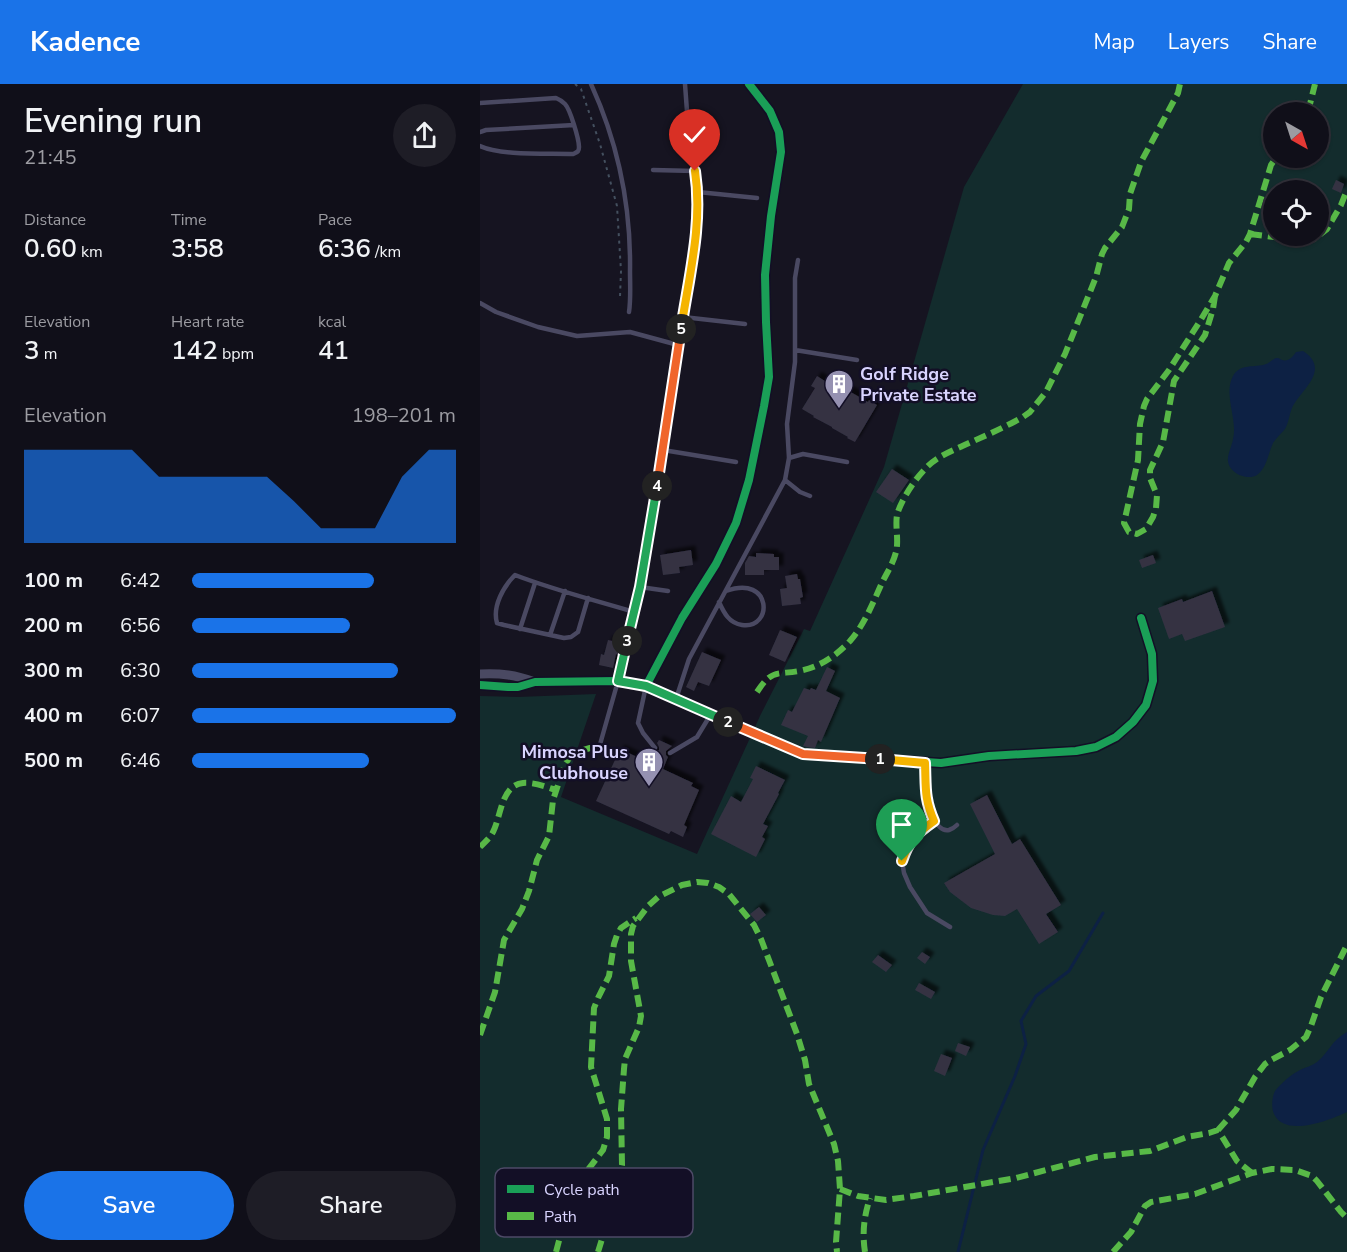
<!DOCTYPE html>
<meta charset="utf-8">
<style>
:root{--surface:#100f19;--page:#1e1d26;--text:#f1f3f6;--muted:#9c9ca2;--line:#302f38;--accent:#1a73e8}
body{margin:0;font-family:"Nunito Sans",sans-serif;background:var(--page);color:var(--text);height:100vh;display:flex;flex-direction:column;font-size:22px;white-space:nowrap}
*{box-sizing:border-box;margin:0}
p{font-size:20px;color:var(--muted)}
.icon{flex:none;width:33px;height:33px;fill:none;stroke:currentColor;stroke-width:2;stroke-linecap:round;stroke-linejoin:round}
.map{position:relative;flex:1;overflow:hidden}
.drawer{display:flex;flex-direction:column;background:var(--surface);width:480px}
.drawer>*{flex:none}
.needle{width:39px;rotate:141deg}
.controls{position:absolute;left:783px;top:18px;display:grid;gap:12px}
.controls a{display:grid;place-items:center;width:66px;height:66px;border-radius:50%;background:var(--surface);box-shadow:0 2px 4px #0004,0 0 0 2px var(--line);font-size:30px}
.pin{position:absolute;display:grid;place-items:center;width:51px;height:51px;color:#fff;margin:-62px -26px;border-radius:50% 50% 50% 0;rotate:-45deg;box-shadow:0 0 6px #0007}
.pin .icon{rotate:45deg}
.km{position:absolute;width:30px;height:30px;margin:-15px;border-radius:50%;background:#222;color:#fff;font-size:16px;line-height:30px;text-align:center}
.round{display:grid;place-items:center;flex:none;width:63px;height:63px;border-radius:32px;background:var(--page)}
.overview{display:flex;align-items:center;justify-content:space-between;height:102px;padding:0 24px}
h1{font-size:33px;font-weight:600;line-height:45px}
.metrics{display:grid;grid-template-columns:repeat(3,1fr);gap:9px;height:102px;padding:6px 24px}
.metrics div{display:grid;align-content:center}
.metrics b{font-size:26px;font-weight:600}
.metrics small{font-size:16px;font-weight:400}
.metrics p{font-size:16px}
.chart{height:168px;padding:12px 24px}
.chart p{display:flex;justify-content:space-between}
.chart svg{width:100%;height:108px;margin-top:6px;fill:var(--accent);opacity:.7}
.button{display:flex;gap:12px;margin-top:auto;padding:12px 24px}
.button a{flex:1;height:69px;border-radius:36px;background:var(--accent);color:#fff;font-size:24px;font-weight:600;line-height:69px;text-align:center}
.button a+a{background:var(--page);color:var(--text)}
ul{padding:0 24px;list-style:none;font-size:20px}
li{display:grid;grid-template-columns:96px 72px 1fr;align-items:center;height:45px}
li i{height:15px;border-radius:8px;background:var(--accent)}
header{display:flex;align-items:center;gap:36px;box-sizing:border-box;height:84px;padding:0 30px;background:var(--accent);color:#fff}
header strong{font-size:28px}
nav{display:flex;gap:33px;margin-inline-start:auto;font-size:21px}
main{display:flex;flex:1;min-height:0}
.map>svg:first-child{display:block}
</style>
<header>
<strong>Kadence</strong>
<nav><a>Map</a><a>Layers</a><a>Share</a></nav>
</header>
<main>
<section class="drawer">
<div class="overview"><div><h1>Evening run</h1><p>21:45</p></div><a class="round"><svg class="icon" aria-label="share" viewBox="0 0 24 24"><path d="M12 15V3M7 8l5-5 5 5M5 13v7h14v-7"/></svg></a></div>
<div class="metrics">
<div><p>Distance</p><b>0.60<small> km</small></b></div>
<div><p>Time</p><b>3:58</b></div>
<div><p>Pace</p><b>6:36<small> /km</small></b></div>
</div>
<div class="metrics">
<div><p>Elevation</p><b>3<small> m</small></b></div>
<div><p>Heart rate</p><b>142<small> bpm</small></b></div>
<div><p>kcal</p><b>41</b></div>
</div>
<div class="chart"><p><span>Elevation</span>198–201 m</p>
<svg viewBox="0 0 160 44" preserveAspectRatio="none"><path d="M0 44V6L10 6L20 6L30 6L40 6L50 17L60 17L70 17L80 17L90 17L100 27L110 38L120 38L130 38L140 17L150 6L160 6V44z"/></svg>
</div>
<ul>
<li><b>100 m</b>6:42<i style="width:69%"></i></li>
<li><b>200 m</b>6:56<i style="width:60%"></i></li>
<li><b>300 m</b>6:30<i style="width:78%"></i></li>
<li><b>400 m</b>6:07<i style="width:100%"></i></li>
<li><b>500 m</b>6:46<i style="width:67%"></i></li>
</ul>
<div class="button"><a>Save</a><a>Share</a></div>
</section>
<div class="map">
<svg width="867" height="1168" viewBox="0 0 867 1168">
<defs>
<filter id="shadow"><feDropShadow dx="4.5" dy="-4.5" stdDeviation="1.5" flood-color="#0009"/></filter>
</defs>
<rect width="100%" height="100%" fill="#161421"/>
<path fill="#132c2d" fill-rule="evenodd" d="M543 0H867V1168H0V612L38 613 116 610 81 713 217 770 280 632 324 545 330 547 404 383 484 103ZM794 28H838V74H794ZM794 106H838V152H794Z"/>
<path fill="#0d2144" d="M823 267C829 271 835 276 835 285 834 299 818 311 812 324 809 331 809 338 805 345 801 350 796 354 793 359 788 370 787 384 777 391 767 397 749 389 748 377 747 371 752 362 753 355 758 336 743 310 753 292 760 279 775 284 786 280 790 279 794 273 798 274 799 274 800 275 802 276 808 278 813 273 816 268Z
M867 948V1028C850 1036 805 1054 794 1030 791 1023 792 1013 795 1007 801 999 812 990 820 986 826 983 832 982 837 978 849 968 852 956 867 948Z"/>
<g fill="none" stroke-linecap="round" stroke-linejoin="round">
<path stroke="#0d2144" stroke-width="3" d="M478 1168 503 1066 535 992 546 960 541 937 556 912 589 887 623 829"/>
</g>
<path fill="#343243" filter="url(#shadow)" d="M856 96 864 100 861 109 852 105Z
M337 292 348 299 350 296 388 318 389 316 397 321 375 358 367 354 368 353 352 344V343L333 333 334 332 322 325 335 304 331 302Z
M412 385 429 396 413 419 396 408Z
M211 466 213 481 199 483 200 489 183 491 180 471Z
M276 469 294 470V473H299V486H284V491H265V479L269 472 276 473Z
M673 471 676 479 662 484 659 476Z
M317 490 318 495H320L323 513 320 514 321 520 302 522 300 505 307 504 305 492Z
M732 507 745 543 705 557 702 550 689 555 678 524 702 515 703 518Z
M300 546 317 553 305 578 289 571Z
M128 556 141 559 138 571 136 570 133 584 119 581 121 570 124 571Z
M222 568 241 576 229 602 218 598 214 607 206 603Z
M347 583 355 587 346 607 360 614 341 658 338 656 335 664 327 663 323 662 328 652 301 641 308 626 312 628 324 604 330 606 331 604 336 606Z
M179 656 192 662 186 667V671L188 673 183 685 213 699 211 702 219 706 204 741 207 743 203 753 191 747 189 750 116 717 140 665 168 678 173 668H176L179 666V663L177 659Z
M276 682 305 696 298 709 299 710 283 740 288 742 282 753 285 755 276 773 231 750 251 712 261 718 273 695 270 694Z
M507 711 532 760 540 755 581 821 566 830 578 848 559 860 537 825 525 832 513 831 491 824 470 808 464 799 515 770 490 720Z
M279 823 286 831 277 838 270 830Z
M442 868 450 873 445 880 437 874Z
M398 871 412 881 406 888 392 878Z
M439 899 455 908 451 915 435 906Z
M478 959 490 963 486 972 475 967Z
M461 970 472 974 465 992 454 987Z"/>
<g fill="none" stroke-linecap="round" stroke-linejoin="round">
<path stroke="#44505f" stroke-width="2" stroke-dasharray="3 4.5" stroke-linecap="butt" d="M95 0 101 5 120 60 137 122 141 187 140 213 142 215"/>
<path stroke="#4a4962" stroke-width="4.5" d="M111 0C138 59 151 122 150 187 150 200 151 215 149 228
M0 19 76 14C81 16 82 17 85 20 90 25 99 55 99 63 99 68 97 68 93 70 69 69 21 72 0 62
M0 48 6 46 94 41
M173 86 215 87
M218 108 277 114
M0 219 16 228 58 243 97 252 150 248 198 261
M203 233 265 240
M315 266 377 276
M183 366 256 378
M309 374 323 370 367 378
M305 396 320 408 330 412
M160 503 188 507
M108 514 98 548 91 553 84 554 24 541 17 539C12 522 24 502 35 491 74 506 114 516 154 528
M239 518C244 529 249 539 262 541 293 546 293 490 246 507
M40 545 55 499
M70 551 85 507
M166 602 158 639 163 649 175 664
M196 615 209 575 305 396 309 374 307 340 315 278V194L318 176
M119 664 138 597 160 503 175 419 203 233 214 173 217 137 218 108 208 41 205 0
M190 669 217 653 231 630
M445 679C445 688 444 699 445 708 446 718 455 749 469 746 472 745 475 743 477 741
M455 737 437 749 426 763 422 777 424 789 430 803 447 829 470 843"/>
<path stroke="#4a4962" stroke-width="9" d="M0 590C22 589 35 591 55 598
M0 601 28 603H38L55 598 138 597 166 602 323 670 461 679 509 672 596 667 616 663 636 653 653 638 666 621 673 597 672 570 661 534
M166 602 202 534 236 480 256 439 269 396 284 322 289 293 286 238 285 191 291 132 301 68 299 48 290 27 269 0"/>
<path stroke="#58b947" stroke-width="6" stroke-dasharray="12 6" stroke-linecap="butt" d="M828 28 835 0
M770 150 825 157 834 155 847 145 861 121 867 106
M735 212 733 225 725 251 694 297 683 358 670 386V394L677 411 676 424 673 433 666 445 657 450 649 448 644 439 658 376 660 340 664 322 667 315 689 286 720 237 735 212 749 179 766 158 770 150 791 81 796 74
M277 608C292 585 296 591 319 587 340 583 356 572 370 557 384 541 392 521 401 501 406 490 413 480 416 468 419 456 415 443 417 431 421 416 435 395 446 384 457 372 474 366 489 359 507 351 525 343 543 333L550 328 566 308 585 270 616 193 622 170 625 164 642 143 649 125 650 110 661 78 698 9 700 0
M0 763C5 758 10 754 13 748 21 733 21 701 43 699 54 698 66 703 76 706
M0 951 15 908 24 856 42 825 49 807 57 776 69 752 73 716 85 680 93 669 110 664H119
M738 1046 756 1026 775 993 785 980 791 976 810 966 826 953 831 942 841 913 867 861
M360 1105 378 1112 406 1116 434 1112 536 1094 615 1073 670 1067 707 1053 729 1049 738 1046 757 1077 772 1089
M76 1168 91 1111 94 1104 123 1066 127 1053V1035L111 983 114 924 118 914 129 892 134 860 137 851 141 844 156 834
M118 1168 138 1103 142 1081 141 1025 144 985 145 975 159 943 161 932 151 877V850L153 842 168 822 178 813 202 801 217 798 228 799 239 803 249 810 274 841 281 855 317 950 325 976 329 1000 354 1060 358 1077 360 1105 356 1158 357 1168
M385 1168C382 1149 384 1132 390 1114
M633 1168 651 1148 665 1122 671 1118 715 1110 772 1089 792 1085 815 1086 832 1092 837 1097 861 1128 867 1134"/>
<g stroke="#130f26" stroke-width="11">
<path id="cycleway" d="M0 601 28 603H38L55 598 138 597 166 602 323 670 461 679 509 672 596 667 616 663 636 653 653 638 666 621 673 597 672 570 661 534
M166 602 202 534 236 480 256 439 269 396 284 322 289 293 286 238 285 191 291 132 301 68 299 48 290 27 269 0"/>
</g>
<use href="#cycleway" stroke="#1a9f57" stroke-width="8"/>
</g>
<g fill="none" stroke-linecap="round" stroke-linejoin="round">
<g stroke="#fff" stroke-width="12">
<path id="split-1" d="M400 675 445 679C446 703 444 714 454 737 437 749 429 756 422 777"/>
</g>
<g stroke="#fff" stroke-width="12">
<path id="split-2" d="M248 638 323 670 400 675"/>
</g>
<g stroke="#fff" stroke-width="12">
<path id="split-3" d="M147 557 138 597 166 602 248 638"/>
</g>
<g stroke="#fff" stroke-width="12">
<path id="split-4" d="M147 557 160 503 177 402"/>
</g>
<g stroke="#fff" stroke-width="12">
<path id="split-5" d="M177 402 201 245"/>
</g>
<g stroke="#fff" stroke-width="12">
<path id="split-6" d="M201 245C209 192 223 140 215 87"/>
</g>
<use href="#split-1" stroke="#f5b400" stroke-width="8"/>
<use href="#split-2" stroke="#f0652b" stroke-width="8"/>
<use href="#split-3" stroke="#22a559" stroke-width="8"/>
<use href="#split-4" stroke="#22a559" stroke-width="8"/>
<use href="#split-5" stroke="#f0652b" stroke-width="8"/>
<use href="#split-6" stroke="#f5b400" stroke-width="8"/>
</g>
<defs>
<g id="building-pin" transform="scale(1.5)"><path d="M0 17L-7.5 6A9.5 9.5 0 1 1 7.5 6Z" fill="#9591b1" stroke="#130f26"/><path d="M-4-6H4V6H1V3H-1V6H-4ZM-2.5-4.3h1.7v1.8h-1.7ZM.8-4.3h1.7v1.8H.8ZM-2.5-1h1.7V.8h-1.7ZM.8-1h1.7V.8H.8Z" fill="#fff"/></g>
</defs>
<g fill-rule="evenodd">
<use href="#building-pin" x="359" y="300"/>
<use href="#building-pin" x="169" y="678"/>
</g>
<g text-anchor="middle" stroke-width="5" stroke-linejoin="round" paint-order="stroke">
<g font-size="18" font-weight="bold" fill="#d9d4ff" stroke="#130f26" text-anchor="start">
<text x="380" y="296">Golf Ridge<tspan x="380" dy="21">Private Estate</tspan></text>
<text x="148" y="674" text-anchor="end">Mimosa Plus<tspan x="148" dy="21">Clubhouse</tspan></text>
</g>
</g>
<rect x="15" y="1084" width="198" height="69" rx="9" fill="#130f26" stroke="#4e4a67" stroke-width="1.5"/>
<rect x="27" y="1101" width="27" height="8" fill="#1a9f57"/>
<rect x="27" y="1128" width="27" height="8" fill="#58b947"/>
<g font-size="16" fill="#d9d4ff">
<text x="64" y="1111">Cycle path</text>
<text x="64" y="1138">Path</text>
</g>
</svg>
<div class="controls">
<a><svg class="needle" viewBox="-14 -14 28 28"><path d="M0-13l5 13h-10z" fill="#e53935"/><path d="M0 13l5-13h-10z" fill="#9c9ca2"/></svg></a>
<a><svg class="icon" aria-label="locate" viewBox="0 0 24 24"><circle cx="12" cy="12" r="6"/><path d="M12 2v4M12 18v4M2 12h4M18 12h4"/></svg></a>
</div>
<div class="pin" style="left:422px;top:777px;background:#1e9e55"><svg class="icon" aria-label="arrive" viewBox="0 0 24 24"><path d="M6 21V4h12l-3 4 3 4H6"/></svg></div>
<div class="pin" style="left:215px;top:87px;background:#d93025"><svg class="icon" aria-label="check" viewBox="0 0 24 24"><path d="M5 12l5 5 9-10"/></svg></div>
<b class="km" style="left:400px;top:675px">1</b>
<b class="km" style="left:248px;top:638px">2</b>
<b class="km" style="left:147px;top:557px">3</b>
<b class="km" style="left:177px;top:402px">4</b>
<b class="km" style="left:201px;top:245px">5</b>
</div>
</main>
